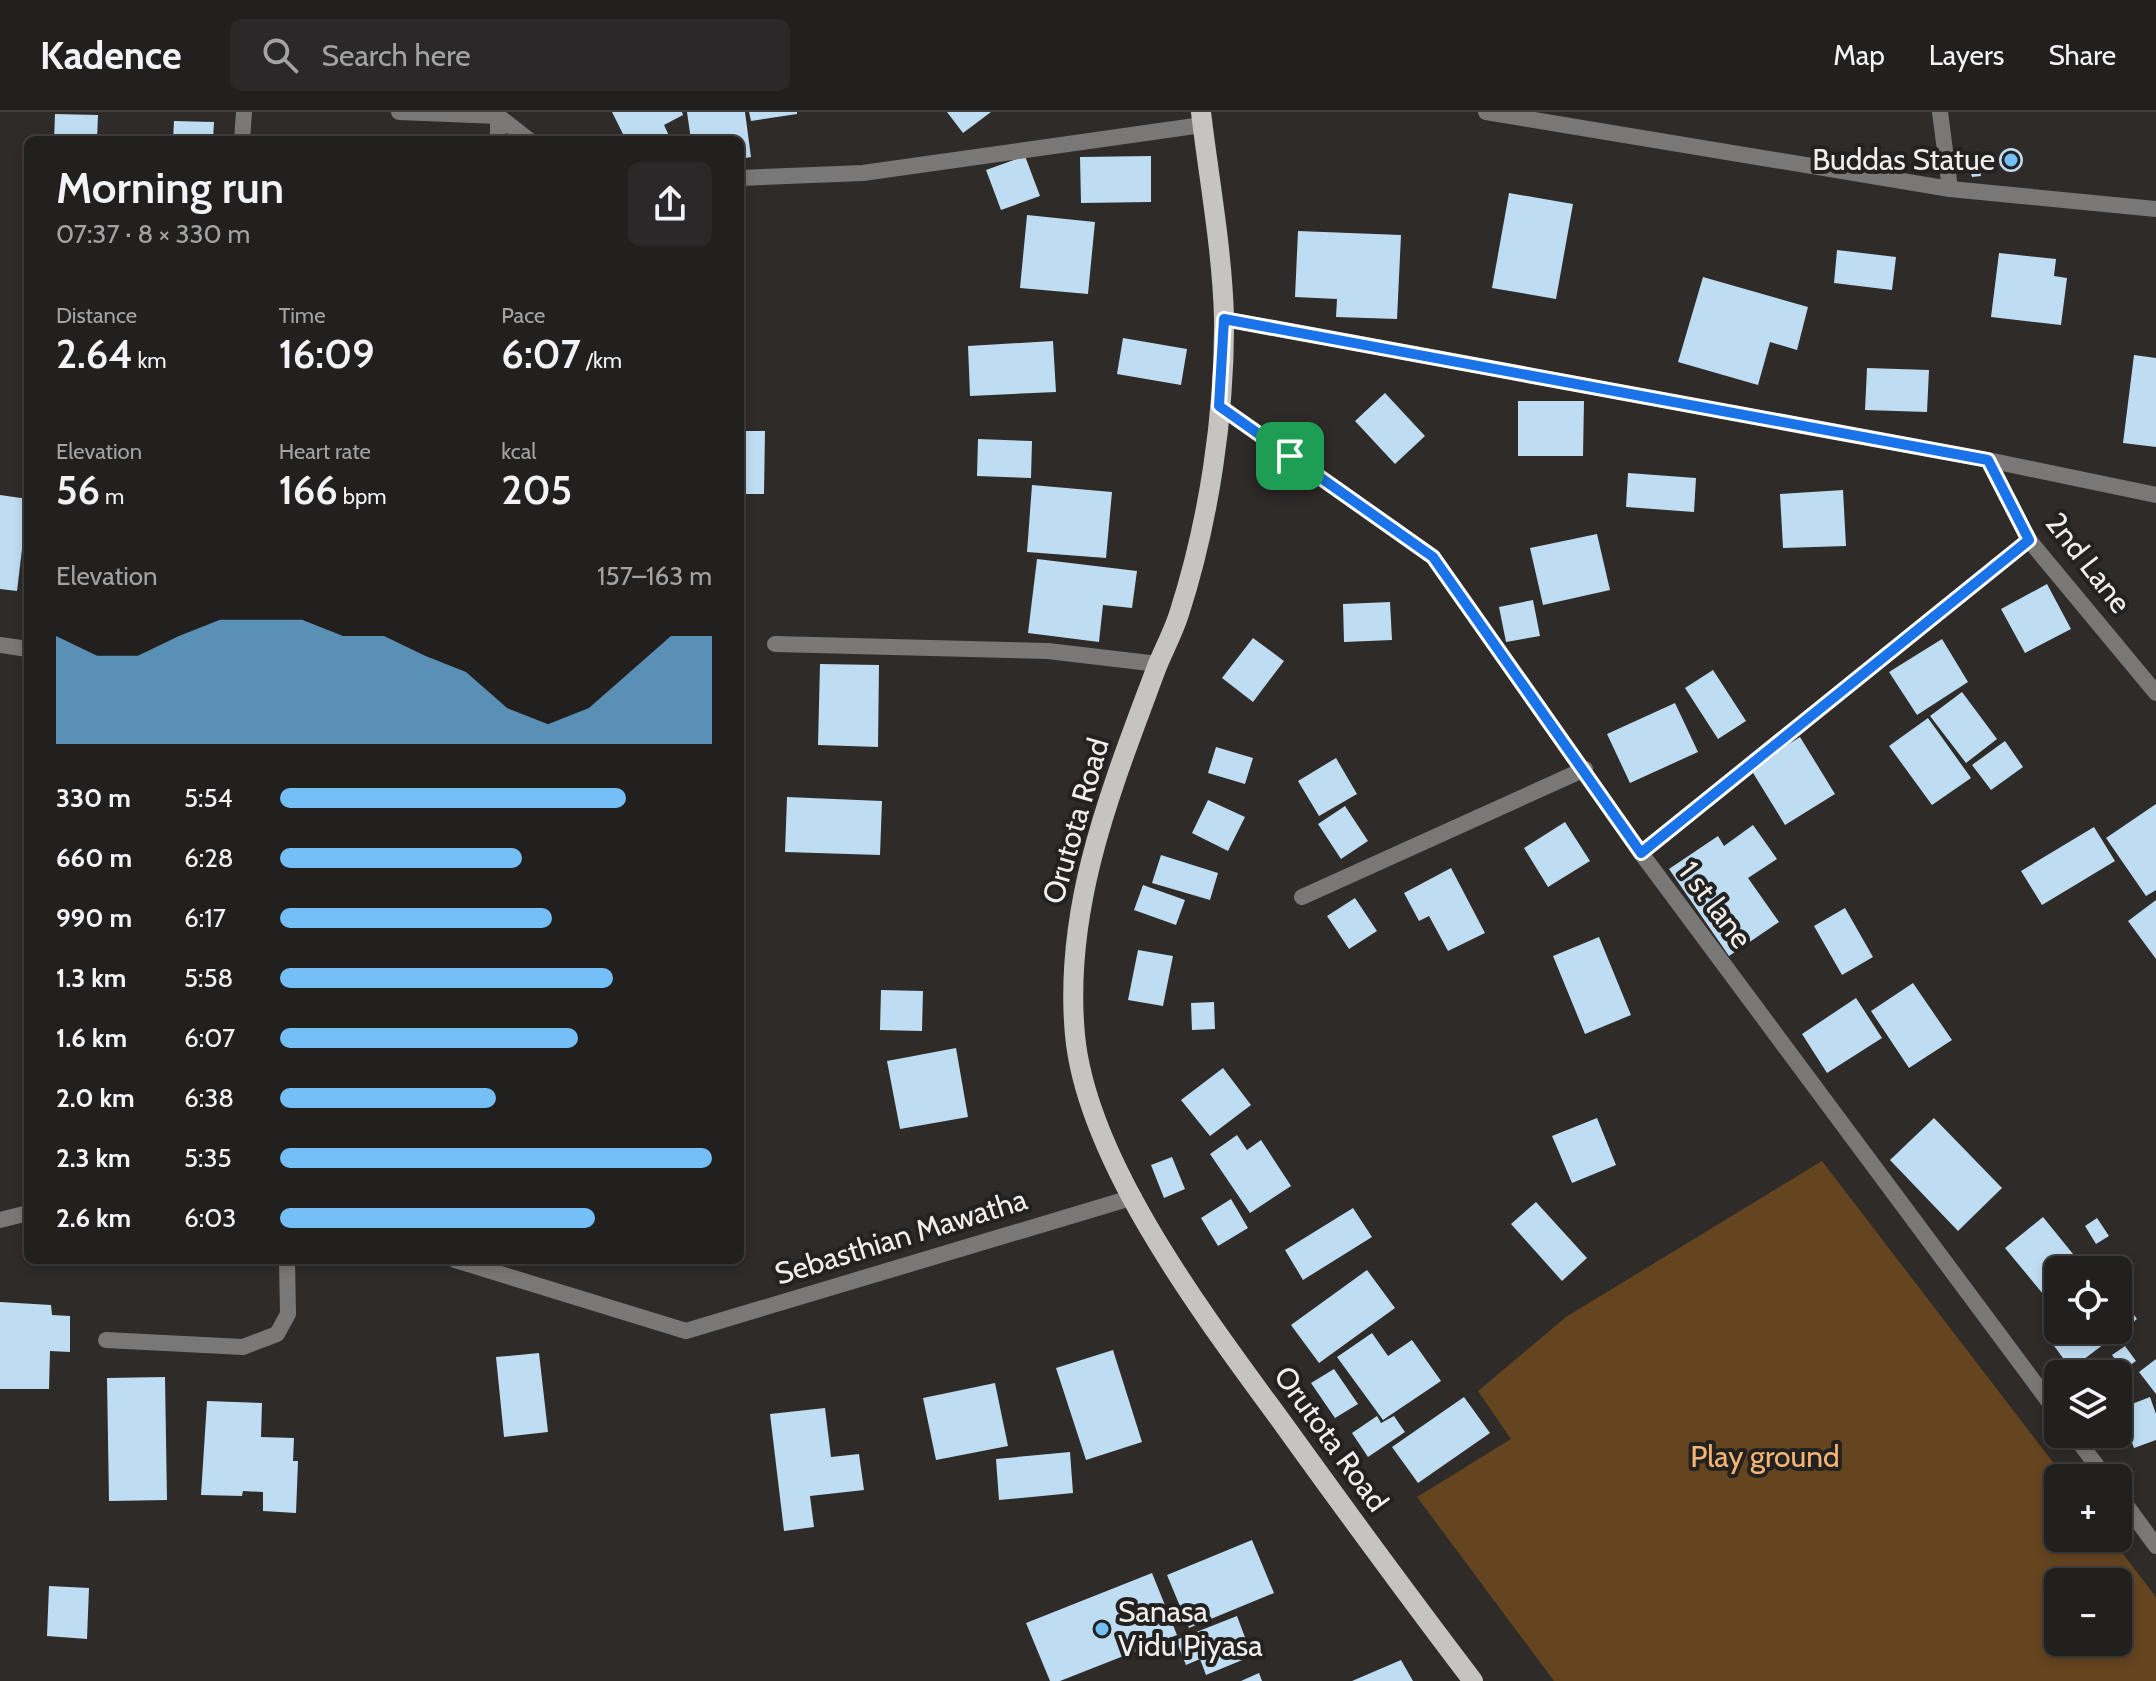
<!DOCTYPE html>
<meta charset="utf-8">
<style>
:root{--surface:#22201f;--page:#2a2828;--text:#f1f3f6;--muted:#a2a3a4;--line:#3f3e3d;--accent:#74c0f6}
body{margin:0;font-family:Cabin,sans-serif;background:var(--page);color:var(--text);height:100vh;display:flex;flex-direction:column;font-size:30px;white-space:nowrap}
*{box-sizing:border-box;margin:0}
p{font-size:26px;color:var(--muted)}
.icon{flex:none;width:44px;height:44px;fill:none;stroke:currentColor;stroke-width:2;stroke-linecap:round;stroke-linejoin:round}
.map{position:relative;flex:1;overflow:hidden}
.sheet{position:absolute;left:24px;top:24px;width:720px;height:1128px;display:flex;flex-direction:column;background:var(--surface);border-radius:12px;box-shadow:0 4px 12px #0003,0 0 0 2px var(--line)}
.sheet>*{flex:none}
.buttons{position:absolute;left:2044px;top:1144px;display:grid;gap:16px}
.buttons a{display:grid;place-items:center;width:88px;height:88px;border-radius:12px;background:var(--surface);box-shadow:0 4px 12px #0003,0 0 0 2px var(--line);font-size:40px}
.pin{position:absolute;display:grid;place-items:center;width:68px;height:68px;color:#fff;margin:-34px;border-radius:16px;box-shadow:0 4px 12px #0006}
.round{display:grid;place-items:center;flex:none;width:84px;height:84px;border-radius:12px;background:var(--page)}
.overview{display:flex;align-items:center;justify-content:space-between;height:136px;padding:0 32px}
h1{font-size:44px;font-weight:600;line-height:60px}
.figures{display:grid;grid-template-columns:repeat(3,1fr);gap:12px;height:136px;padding:8px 32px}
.figures div{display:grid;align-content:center}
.figures b{font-size:40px;font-weight:600}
.figures small{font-size:22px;font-weight:400}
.figures p{font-size:22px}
.chart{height:224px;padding:16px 32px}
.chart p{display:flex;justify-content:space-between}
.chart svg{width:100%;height:144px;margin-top:8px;fill:var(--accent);opacity:.7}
ul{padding:0 32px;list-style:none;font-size:26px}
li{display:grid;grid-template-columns:128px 96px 1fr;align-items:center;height:60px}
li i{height:20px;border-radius:10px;background:var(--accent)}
header{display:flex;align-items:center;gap:48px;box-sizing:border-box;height:112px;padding:0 40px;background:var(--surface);border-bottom:2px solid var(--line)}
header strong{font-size:38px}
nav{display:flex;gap:44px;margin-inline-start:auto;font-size:28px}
.search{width:560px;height:72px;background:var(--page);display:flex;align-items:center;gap:20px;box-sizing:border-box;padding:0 28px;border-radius:12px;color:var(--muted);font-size:30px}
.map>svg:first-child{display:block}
</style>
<header>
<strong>Kadence</strong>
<div class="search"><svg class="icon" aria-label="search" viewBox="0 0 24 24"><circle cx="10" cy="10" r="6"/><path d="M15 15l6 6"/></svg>Search here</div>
<nav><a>Map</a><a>Layers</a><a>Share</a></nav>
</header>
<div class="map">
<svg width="2156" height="1569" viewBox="0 0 2156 1569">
<rect width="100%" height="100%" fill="#2e2b29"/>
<path fill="#654420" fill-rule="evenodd" d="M1822 1049 2065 1366H2058V1426H2111L2156 1485V1569H1554L1417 1385 1511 1327 1478 1279 1566 1205ZM2058 1470H2118V1530H2058Z"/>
<path fill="#bedcf2" d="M612 0H682L683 3 664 13 671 28H626Z
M687 0H745L751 45 740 47V28H691Z
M749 0H797V2L751 9Z
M947 0H991L963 21Z
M55 2 98 3 97 28H54Z
M174 9 214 10 213 28H173Z
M1999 48a12 12 0 1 1 24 0a12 12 0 1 1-24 0Z
M1025 44 1040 84 1001 98 986 58Z
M1151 44V90L1081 91 1080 45Z
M1980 56 1981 64 1972 65 1970 58Z
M1509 81 1573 92 1556 187 1492 176Z
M1027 103 1095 110 1088 182 1020 176Z
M1298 119 1401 123 1397 207 1336 205 1337 187 1295 185Z
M1837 138 1896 145 1892 178 1834 171Z
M1999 141 2056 147 2054 164 2067 166 2061 213 1991 205Z
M1703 165 1808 195 1797 238 1770 230 1758 273 1678 250Z
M1123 226 1187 237 1181 273 1117 262Z
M1053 229 1056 280 970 284 968 234Z
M2134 243 2156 246V335L2123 331Z
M1867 256 1929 258 1927 300 1865 298Z
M1385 281 1425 324 1395 352 1355 309Z
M1518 289H1584L1583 344H1518Z
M740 319H765L764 382H740Z
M978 327 1032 329 1031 366 977 364Z
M1628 361 1696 366 1694 400 1626 395Z
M1032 373 1112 380 1106 446 1027 440Z
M1843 378 1846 434 1783 436 1780 382Z
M0 383 28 387 17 479 0 477Z
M1597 422 1610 478 1543 493 1530 436Z
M1037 447 1137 459 1132 496 1103 493 1099 530 1028 521Z
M2047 472 2071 517 2025 541 2001 497Z
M1533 488 1540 524 1506 530 1499 495Z
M1390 490 1392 528 1344 530 1343 492Z
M1253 526 1284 549 1253 590 1222 566Z
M1942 527 1968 570 1917 603 1889 560Z
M820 552 879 553 878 635 818 633Z
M1713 558 1746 609 1718 627 1685 576Z
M1962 580 1997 627 1966 651 1930 604Z
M1675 591 1698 640 1630 671 1607 622Z
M1928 606 1971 666 1932 693 1889 634Z
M1800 625 1835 682 1785 713 1750 656Z
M2005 629 2023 655 1991 678 1972 653Z
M1216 635 1253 646 1245 672 1208 661Z
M1336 646 1357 682 1319 704 1298 669Z
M787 685 882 689 880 743 785 740Z
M1208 688 1245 705 1228 739 1192 721Z
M2156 692V778L2146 784 2106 726Z
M1345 694 1368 729 1341 747 1318 712Z
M1565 710 1590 749 1548 775 1524 736Z
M1753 713 1777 747 1748 766 1779 810 1729 844 1669 757 1718 724 1724 734Z
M2094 715 2115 749 2042 793 2021 759Z
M1161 743 1218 761 1210 788 1152 771Z
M1451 756 1485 821 1448 839 1429 804 1419 809 1404 781Z
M1143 773 1185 788 1176 813 1134 798Z
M1355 786 1377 819 1349 837 1327 804Z
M2156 788V847L2128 809Z
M1845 796 1873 845 1842 863 1814 814Z
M1599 825 1631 903 1585 922 1553 844Z
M1138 838 1173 844 1163 894 1128 888Z
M1913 871 1952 928 1909 956 1871 899Z
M881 878 923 879 922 919 880 918Z
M1856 886 1882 926 1827 961 1802 922Z
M1214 890 1215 917 1192 918 1191 891Z
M956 936 968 1005 900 1017 887 949Z
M1223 956 1251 993 1210 1024 1181 988Z
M1597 1006 1616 1053 1572 1071 1552 1024Z
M1934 1006 2002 1076 1958 1119 1890 1048Z
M1237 1023 1247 1038 1261 1028 1291 1074 1250 1101 1210 1042Z
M1172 1045 1185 1077 1164 1086 1151 1053Z
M1231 1087 1248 1116 1218 1134 1201 1106Z
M1536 1090 1587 1146 1562 1169 1511 1112Z
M1353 1096 1372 1125 1303 1168 1285 1138Z
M2043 1105 2086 1158H2058V1180L2048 1188 2005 1136Z
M2097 1106 2109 1124 2096 1132 2085 1114Z
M1367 1158 1395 1196 1319 1251 1291 1213Z
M2118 1182 2137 1207 2071 1257 2052 1231 2067 1218H2118Z
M0 1190 51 1193 52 1203 70 1204V1240L50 1239 49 1277H0Z
M1372 1221 1388 1244 1412 1228 1441 1269 1383 1308 1337 1245Z
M2125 1234 2136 1249 2123 1258 2112 1243Z
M1113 1238 1142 1330 1086 1348 1056 1256Z
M539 1241 548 1320 504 1325 496 1245Z
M2156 1247V1282L2139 1260Z
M1334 1257 1358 1292 1335 1306 1311 1271Z
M165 1265 167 1388 109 1389 107 1266Z
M995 1271 1008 1334 936 1348 923 1286Z
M1464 1285 1490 1321 1418 1371 1392 1335Z
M2150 1285 2156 1302V1328L2134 1336 2119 1297Z
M207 1289 262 1291 261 1325 294 1326 293 1349H298L296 1401 263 1399V1380L243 1379 242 1384 201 1383Z
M825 1296 831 1345 859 1342 864 1378 810 1384 814 1415 784 1419 770 1302Z
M1377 1304 1381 1311 1394 1304 1405 1320 1368 1345 1352 1321Z
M1070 1340 1073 1381 999 1388 996 1347Z
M1252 1428 1274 1481 1189 1516 1167 1463Z
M1152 1461 1177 1523 1060 1569H1050L1026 1511Z
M49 1474 89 1476 87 1527 47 1524Z
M1237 1504 1252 1544 1206 1563 1200 1547 1186 1553 1176 1528Z
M1401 1548 1413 1569H1352Z
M1259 1561 1262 1569H1241Z"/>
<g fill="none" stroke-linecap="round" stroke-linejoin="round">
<path stroke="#797876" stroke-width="16" d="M399 0 498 4 529 28
M1486 0 1950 77 2156 97
M1940 0 1950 77
M242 28 244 0
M498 28V4
M740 66 863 61 1202 13
M1224 207 1988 348 2156 383
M1219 294 1433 445 1641 741 2058 1302
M1988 348 2029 428 2156 581
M775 532 1048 539 1158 552
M0 533 28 537
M1641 741 2029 428
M1302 785 1585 657
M0 1108 28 1101
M455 1148 686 1219 1134 1085
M106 1228 243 1235 277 1222 288 1202 287 1148
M2073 1322 2106 1366
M2118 1382 2156 1434"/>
<path stroke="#c6c4c1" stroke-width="20" d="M1201 0C1209 68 1222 136 1224 205 1225 302 1209 409 1179 502 1173 521 1163 539 1156 557 1112 675 1063 794 1075 923 1087 1052 1209 1210 1284 1313 1346 1399 1409 1485 1473 1569"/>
</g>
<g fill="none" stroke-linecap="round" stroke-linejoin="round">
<g stroke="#fff" stroke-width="16">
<path id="route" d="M1224 207 1988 348 2029 428 1641 741 1433 445 1219 294Z"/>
</g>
<use href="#route" stroke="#1a73e8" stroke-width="10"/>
</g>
<g fill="#74c0f6" stroke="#242220" stroke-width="3">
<circle cx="2011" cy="48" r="8"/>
<circle cx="1102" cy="1517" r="8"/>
</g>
<g text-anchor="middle" stroke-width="8" stroke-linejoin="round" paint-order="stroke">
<g font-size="30" fill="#f0efed" stroke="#242220" text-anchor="end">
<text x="1995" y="58">Buddas Statue</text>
<text x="1118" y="1510" text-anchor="start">Sanasa<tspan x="1118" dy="34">Vidu Piyasa</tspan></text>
</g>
<g font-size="30" fill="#f0efed" stroke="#242220">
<text transform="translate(2088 451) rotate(52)" y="10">2nd Lane</text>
<text transform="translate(1076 709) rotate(-74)" y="10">Orutota Road</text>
<text transform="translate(1715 793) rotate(53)" y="10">1 st lane</text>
<text transform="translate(901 1125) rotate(-17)" y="10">Sebasthian Mawatha</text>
<text transform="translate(1331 1327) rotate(54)" y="10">Orutota Road</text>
</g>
<g font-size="30" fill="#f6b673" stroke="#242220">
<text x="1765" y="1355">Play ground</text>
</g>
</g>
</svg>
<div class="buttons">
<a><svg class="icon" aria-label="locate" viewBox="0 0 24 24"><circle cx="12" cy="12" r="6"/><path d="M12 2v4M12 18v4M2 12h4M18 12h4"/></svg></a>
<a><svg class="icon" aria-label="layers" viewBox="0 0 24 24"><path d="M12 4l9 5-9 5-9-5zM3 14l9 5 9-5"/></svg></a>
<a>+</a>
<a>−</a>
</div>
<div class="pin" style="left:1290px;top:344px;background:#1e9e55"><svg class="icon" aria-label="arrive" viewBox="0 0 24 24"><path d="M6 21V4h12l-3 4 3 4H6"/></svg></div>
<section class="sheet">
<div class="overview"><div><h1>Morning run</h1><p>07:37 · 8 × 330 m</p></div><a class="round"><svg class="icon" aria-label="share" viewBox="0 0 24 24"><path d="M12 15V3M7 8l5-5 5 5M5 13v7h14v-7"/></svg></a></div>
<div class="figures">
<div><p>Distance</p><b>2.64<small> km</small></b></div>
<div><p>Time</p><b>16:09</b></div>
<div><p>Pace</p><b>6:07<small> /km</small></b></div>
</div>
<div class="figures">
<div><p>Elevation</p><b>56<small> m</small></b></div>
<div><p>Heart rate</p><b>166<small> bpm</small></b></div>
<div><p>kcal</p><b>205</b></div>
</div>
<div class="chart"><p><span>Elevation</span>157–163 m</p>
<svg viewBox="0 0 160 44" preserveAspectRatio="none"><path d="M0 44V11L10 17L20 17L30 11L40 6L50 6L60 6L70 11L80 11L90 17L100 22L110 33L120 38L130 33L140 22L150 11L160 11V44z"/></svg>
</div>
<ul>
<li><b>330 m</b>5:54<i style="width:80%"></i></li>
<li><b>660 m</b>6:28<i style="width:56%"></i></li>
<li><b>990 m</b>6:17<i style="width:63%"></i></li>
<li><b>1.3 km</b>5:58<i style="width:77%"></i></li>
<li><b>1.6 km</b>6:07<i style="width:69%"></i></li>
<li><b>2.0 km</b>6:38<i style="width:50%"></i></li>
<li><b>2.3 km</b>5:35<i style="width:100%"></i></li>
<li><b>2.6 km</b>6:03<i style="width:73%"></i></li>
</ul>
</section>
</div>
